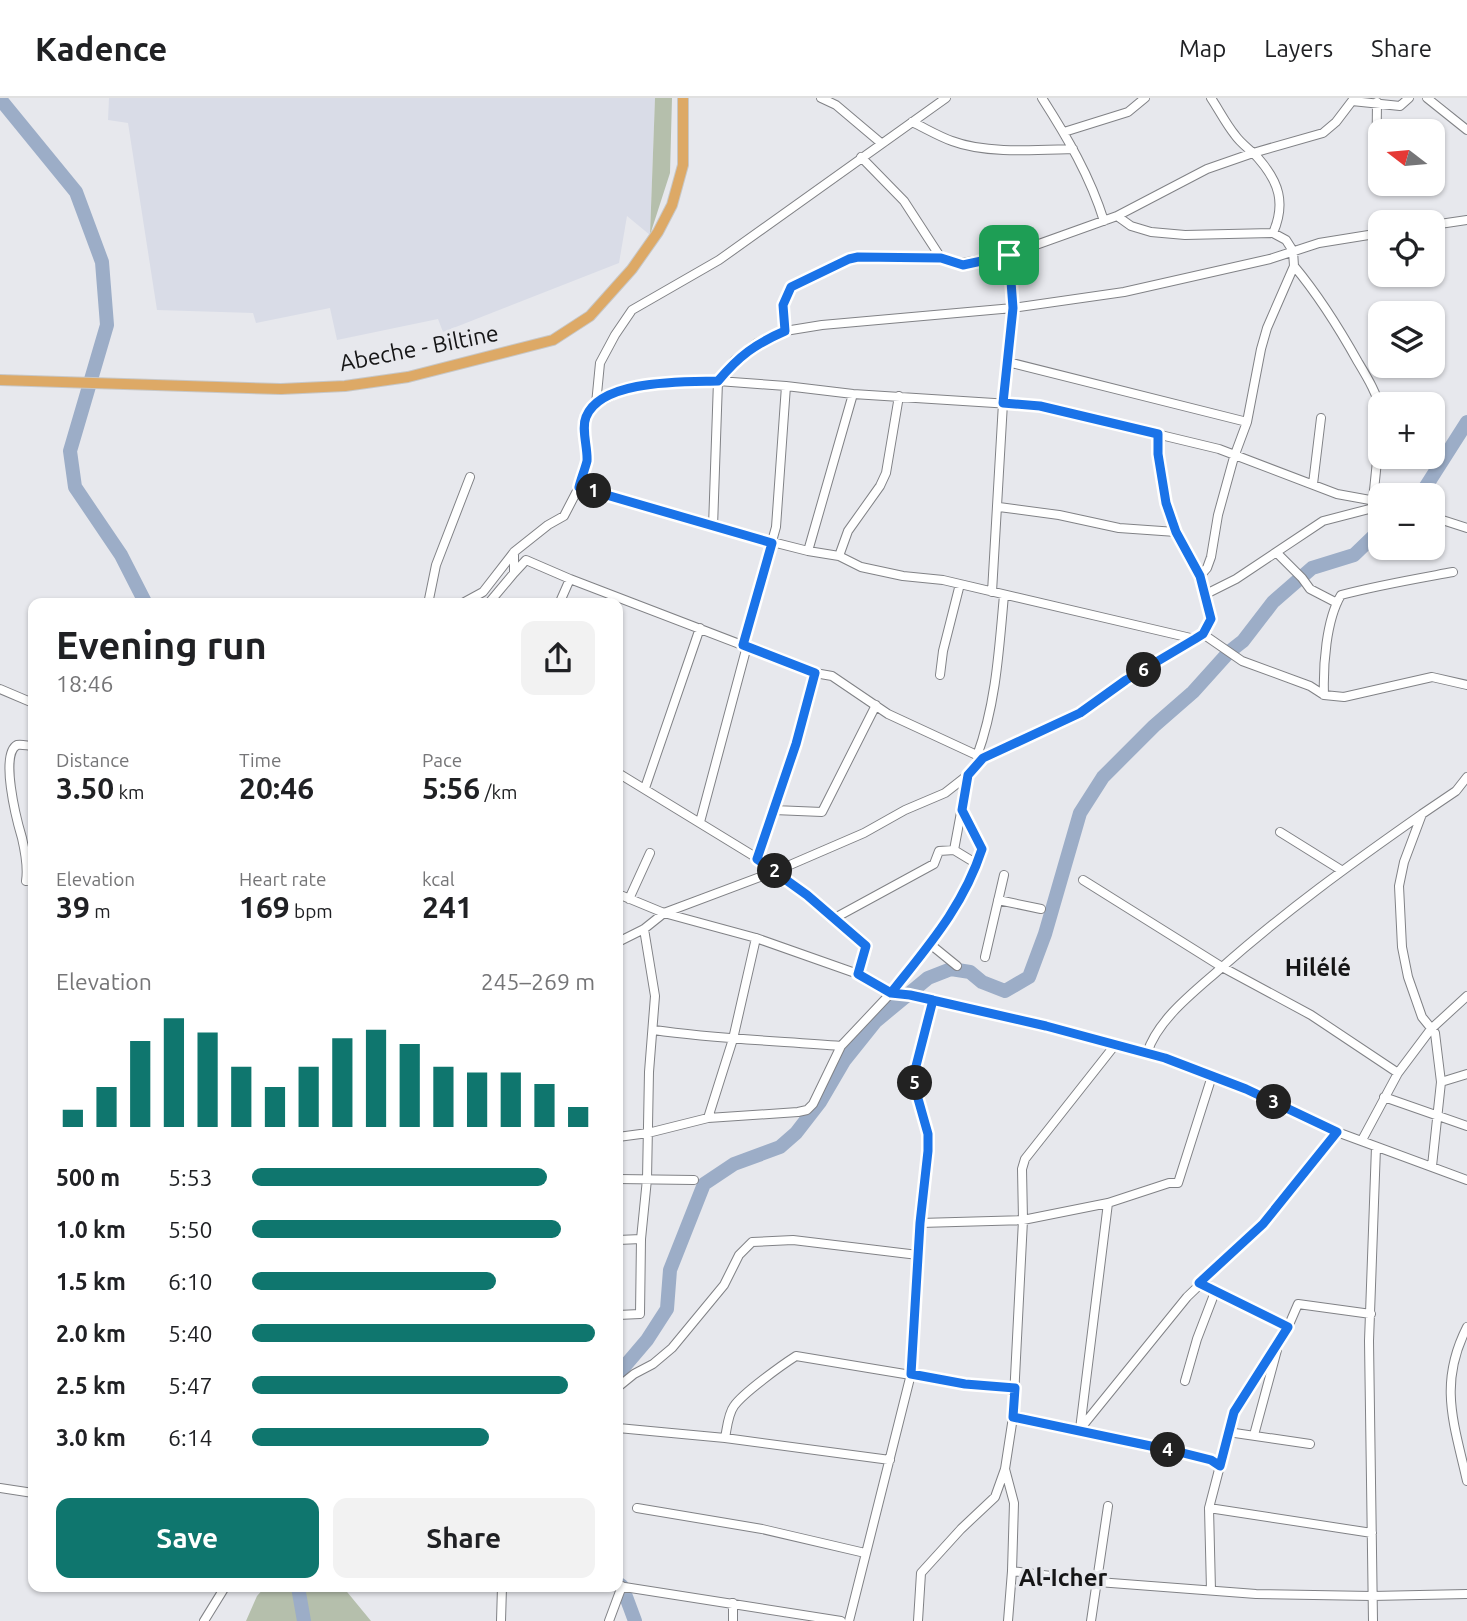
<!DOCTYPE html>
<meta charset="utf-8">
<style>
:root{--surface:#fff;--page:#f2f2f2;--text:#202124;--muted:#757577;--line:#e0e0e0;--accent:#0f766e}
body{margin:0;font-family:Ubuntu,sans-serif;background:var(--page);color:var(--text);height:100vh;display:flex;flex-direction:column;font-size:26px;white-space:nowrap}
*{box-sizing:border-box;margin:0}
p{font-size:23px;color:var(--muted)}
.icon{flex:none;width:38px;height:38px;fill:none;stroke:currentColor;stroke-width:2;stroke-linecap:round;stroke-linejoin:round}
.map{position:relative;flex:1;overflow:hidden}
.details{position:absolute;left:28px;top:500px;width:595px;height:994px;display:flex;flex-direction:column;background:var(--surface);border-radius:14px;box-shadow:0 2px 5px #0004}
.details>*{flex:none}
.needle{width:46px;rotate:286deg}
.tools{position:absolute;left:1368px;top:21px;display:grid;gap:14px}
.tools a{display:grid;place-items:center;width:77px;height:77px;border-radius:14px;background:var(--surface);box-shadow:0 2px 5px #0004;font-size:35px}
.pin{position:absolute;display:grid;place-items:center;width:60px;height:60px;color:#fff;margin:-30px;border-radius:14px;box-shadow:0 4px 10px #0006}
.km{position:absolute;width:35px;height:35px;margin:-18px;border-radius:50%;background:#222;color:#fff;font-size:19px;line-height:35px;text-align:center}
.round{display:grid;place-items:center;flex:none;width:74px;height:74px;border-radius:14px;background:var(--page)}
.head{display:flex;align-items:center;justify-content:space-between;height:119px;padding:0 28px}
h1{font-size:38px;font-weight:700;line-height:52px}
.stats{display:grid;grid-template-columns:repeat(3,1fr);gap:10px;height:119px;padding:7px 28px}
.stats div{display:grid;align-content:center}
.stats b{font-size:30px;font-weight:700}
.stats small{font-size:19px;font-weight:400}
.stats p{font-size:19px}
.chart{height:196px;padding:14px 28px}
.chart p{display:flex;justify-content:space-between}
.chart svg{width:100%;height:126px;margin-top:7px;stroke:var(--accent);stroke-width:6}
.button{display:flex;gap:14px;margin-top:auto;padding:14px 28px}
.button a{flex:1;height:80px;border-radius:14px;background:var(--accent);color:#fff;font-size:28px;font-weight:700;line-height:80px;text-align:center}
.button a+a{background:var(--page);color:var(--text)}
ul{padding:0 28px;list-style:none;font-size:23px}
li{display:grid;grid-template-columns:112px 84px 1fr;align-items:center;height:52px}
li i{height:18px;border-radius:9px;background:var(--accent)}
header{display:flex;align-items:center;gap:42px;box-sizing:border-box;height:98px;padding:0 35px;background:var(--surface);border-bottom:2px solid var(--line)}
header strong{font-size:33px}
nav{display:flex;gap:38px;margin-inline-start:auto;font-size:24px}
.map>svg:first-child{display:block}
</style>
<header>
<strong>Kadence</strong>
<nav><a>Map</a><a>Layers</a><a>Share</a></nav>
</header>
<div class="map">
<svg width="1467" height="1523" viewBox="0 0 1467 1523">
<rect width="100%" height="100%" fill="#e7e8ed"/>
<path fill="#d9dce7" d="M109 0H655L650 137 627 118 619 165 443 234 438 221 337 242 330 210 256 225 253 215 157 212 128 25 108 22Z"/>
<path fill="#b5bfac" d="M655 0H672L670 75 650 137Z
M265 1489H343L371 1523H246L257 1498Z"/>
<g fill="none" stroke-linecap="round" stroke-linejoin="round">
<path stroke="#9cadc7" stroke-width="14" d="M0 1 76 94 102 164 107 227 70 353 75 389 121 457 146 506
M1418 397 1423 393 1467 324
M618 1276 647 1242 667 1211 670 1172 704 1086 734 1066 780 1049 796 1035 820 1004 844 963 876 923 928 880 951 871 970 874 982 884 1005 893 1029 879 1045 836 1080 715 1103 679 1154 628 1193 594 1229 554 1243 543 1273 504 1312 470 1354 457 1381 431
M618 1485 622 1488 635 1523
M298 1489 304 1523"/>
<g stroke="#818286" stroke-width="10">
<path id="minor" d="M821 0 836 7 881 45
M1042 0C1067 39 1090 78 1104 123
M1211 0C1219 12 1226 26 1235 37 1241 46 1251 52 1258 60 1279 84 1286 105 1273 135
M1427 0 1467 32
M912 24C925 30 938 38 952 43 986 56 1037 52 1073 51
M1064 34 1128 14 1145 0
M861 59 904 103 941 160 956 166 1008 157 1117 118 1131 128 1151 134 1185 137 1273 135 1286 142 1293 153 1294 168 1267 230 1261 251 1247 324 1234 359 1218 417 1211 459 1207 470 1200 478
M1376 89 1377 4
M1117 118 1207 71 1253 55 1323 35 1336 24 1352 3 1400 8 1409 0
M1433 127 1467 122
M1294 168C1319 198 1339 230 1358 264 1367 279 1378 297 1381 314
M785 233 783 207 791 189 849 161 941 160
M1008 264 1247 324
M596 306 600 265 615 237 632 212 719 162 946 0
M1313 386 1321 320
M579 389 713 429 808 453 839 458 861 469 903 478 943 482 1195 541 1203 536 1211 521 1200 478 1176 434 1166 405 1158 356V336
M1373 402 1381 324
M999 409 1059 417 1119 430 1176 434
M1433 419 1467 430
M713 429 718 283 734 263 757 245 785 233 822 227 1013 210 1124 194 1270 161 1319 145 1381 135
M808 453 853 296
M514 454V475L526 462 570 481 815 575 832 578 888 616 983 660 1080 615 1126 582 1195 541
M1277 455 1302 480 1310 491 1337 505
M839 458 848 433 880 388 886 375 899 298
M992 494 1003 305 1013 210 1008 157
M1206 496 1236 481 1323 423 1381 408
M428 506 436 467 470 379
M461 506 483 494 514 454 548 427 564 418 579 389 587 362 585 320 596 306 622 292 658 285 718 283 786 288 853 296 1040 308 1219 351 1337 396 1381 404
M488 506 514 475
M559 506 570 481
M1203 536 1242 563 1310 588 1324 597 1344 599 1432 579 1467 587
M743 547 776 429 786 288
M940 577 943 553 960 486
M0 591 33 605
M1324 597C1323 568 1326 522 1341 497 1379 487 1415 481 1453 474
M977 658C996 606 999 552 1004 497
M618 675 757 760 807 797 866 848 858 876
M645 690 700 530
M774 712 822 714 876 607
M962 712 982 751 977 766
M700 724 747 548
M1280 734 1341 772
M757 760 796 646 815 575
M1083 782 1222 869 1311 917 1398 975
M26 783C28 771 25 753 22 740 16 720 0 656 17 647 22 646 28 648 33 648
M618 796 664 815 756 840 858 876 891 895 910 897 1046 927 1165 960 1246 991 1337 1034 1467 1082
M629 801 650 755
M998 802 1041 811
M833 821 934 766 939 753 954 752 968 677
M618 844 644 831 664 815 776 773 864 735 905 712 945 695 968 677 983 660
M930 846 957 868
M985 859 1004 777
M654 932C716 941 779 943 841 948
M1147 955C1158 921 1194 894 1220 871 1284 814 1352 765 1422 716
M1441 984 1467 976
M1384 999 1467 1028
M708 1020 733 941 756 840
M618 1039 648 1035 708 1020 798 1014 807 1012 813 1006 841 948 891 895 945 827 968 788 977 766 954 752
M1362 1042 1398 975 1431 931 1467 898
M1432 1068 1441 984 1435 935 1422 919 1408 879 1402 849 1399 788 1404 764 1422 716 1456 693 1467 679
M618 1081 694 1082
M920 1125 1023 1122 1108 1105 1169 1085H1178L1212 978
M618 1142 641 1141
M1199 1185 1288 1229
M1371 1216 1298 1206 1288 1229 1234 1314 1209 1410 1372 1435
M618 1217 640 1216 641 1141 647 1081 649 974 655 898 644 831
M1467 1229C1438 1286 1454 1325 1467 1383
M1185 1283 1197 1241 1215 1194
M618 1289 634 1276 653 1266 672 1250 724 1187 739 1157 752 1144 793 1142 918 1157
M1013 1319 1067 1329
M1063 1328 1211 1362 1220 1368
M618 1330 725 1340 890 1362
M1080 1331 1187 1199 1263 1126 1337 1034
M1080 1331 1108 1105
M1228 1334 1310 1346
M1254 1337 1277 1252
M725 1340C727 1330 728 1316 734 1308 743 1295 782 1267 796 1258L965 1286 1015 1290
M1005 1371 1014 1405 1012 1473
M0 1390 33 1395
M637 1410 762 1431 865 1455
M1209 1410 1211 1492
M618 1488 841 1523
M733 1505V1523
M204 1523 225 1489
M501 1523 502 1489
M609 1523 622 1488
M849 1523 911 1276 920 1125 928 1053V1036L915 990V972L933 902
M918 1523 921 1475 961 1431 995 1399 1005 1371 1013 1319 1023 1122 1022 1071 1025 1061 1115 947
M1008 1523 1012 1473 1098 1484 1256 1496 1372 1498 1467 1496
M1091 1523 1108 1408
M1373 1523 1369 1243 1376 1049"/>
</g>
<g stroke="#c7c7c7" stroke-width="12">
<path id="major" d="M0 282 281 291 345 288 408 279 553 242 590 218 632 171 658 134 672 107 683 67V0"/>
</g>
<use href="#minor" stroke="#fff" stroke-width="8"/>
<use href="#major" stroke="#dda966" stroke-width="10"/>
</g>
<g fill="none" stroke-linecap="round" stroke-linejoin="round">
<g stroke="#fff" stroke-width="14">
<path id="route" d="M1009 157 963 167 941 160 858 159 849 161 791 189 783 207 785 233C755 246 739 258 718 283 684 284 601 281 586 319 581 331 588 350 587 363 585 371 581 381 579 389L772 445 743 547 815 575 796 646 757 761 807 797 866 848 858 876 891 895 910 897 1046 928 1165 960 1246 991 1337 1034 1263 1126 1199 1185 1288 1229 1234 1314 1220 1368 1211 1362 1179 1354 1013 1319 1015 1290 965 1286 911 1276 920 1125 928 1053V1036L915 990V972L933 902 910 897 891 895C928 848 963 809 982 751L962 712 968 677 983 660 1080 615 1126 582 1195 541 1203 536 1211 521 1200 478 1176 434 1166 405 1158 356V336L1040 308 1003 305 1013 210 1009 157"/>
</g>
<use href="#route" stroke="#1a73e8" stroke-width="9"/>
</g>
<g text-anchor="middle" stroke-width="7" stroke-linejoin="round" paint-order="stroke">
<g font-size="23" fill="#151516" stroke="#e7e8ed">
<text transform="translate(419 250) rotate(-11)" y="8">Abeche - Biltine</text>
</g>
<g font-size="24" font-weight="bold" fill="#151516" stroke="#e7e8ed">
<text x="1318" y="878">Hilélé</text>
<text x="1063" y="1488">Al-Icher</text>
</g>
</g>
</svg>
<div class="tools">
<a><svg class="needle" viewBox="-14 -14 28 28"><path d="M0-13l5 13h-10z" fill="#e53935"/><path d="M0 13l5-13h-10z" fill="#757577"/></svg></a>
<a><svg class="icon" aria-label="locate" viewBox="0 0 24 24"><circle cx="12" cy="12" r="6"/><path d="M12 2v4M12 18v4M2 12h4M18 12h4"/></svg></a>
<a><svg class="icon" aria-label="layers" viewBox="0 0 24 24"><path d="M12 4l9 5-9 5-9-5zM3 14l9 5 9-5"/></svg></a>
<a>+</a>
<a>−</a>
</div>
<div class="pin" style="left:1009px;top:157px;background:#1e9e55"><svg class="icon" aria-label="arrive" viewBox="0 0 24 24"><path d="M6 21V4h12l-3 4 3 4H6"/></svg></div>
<b class="km" style="left:594px;top:393px">1</b>
<b class="km" style="left:775px;top:773px">2</b>
<b class="km" style="left:1274px;top:1004px">3</b>
<b class="km" style="left:1168px;top:1352px">4</b>
<b class="km" style="left:915px;top:985px">5</b>
<b class="km" style="left:1144px;top:572px">6</b>
<section class="details">
<div class="head"><div><h1>Evening run</h1><p>18:46</p></div><a class="round"><svg class="icon" aria-label="share" viewBox="0 0 24 24"><path d="M12 15V3M7 8l5-5 5 5M5 13v7h14v-7"/></svg></a></div>
<div class="stats">
<div><p>Distance</p><b>3.50<small> km</small></b></div>
<div><p>Time</p><b>20:46</b></div>
<div><p>Pace</p><b>5:56<small> /km</small></b></div>
</div>
<div class="stats">
<div><p>Elevation</p><b>39<small> m</small></b></div>
<div><p>Heart rate</p><b>169<small> bpm</small></b></div>
<div><p>kcal</p><b>241</b></div>
</div>
<div class="chart"><p><span>Elevation</span>245–269 m</p>
<svg viewBox="0 0 160 44" preserveAspectRatio="none"><path d="M5 44V38M15 44V30M25 44V14M35 44V6M45 44V11M55 44V23M65 44V30M75 44V23M85 44V13M95 44V10M105 44V15M115 44V23M125 44V25M135 44V25M145 44V29M155 44V37"/></svg>
</div>
<ul>
<li><b>500 m</b>5:53<i style="width:86%"></i></li>
<li><b>1.0 km</b>5:50<i style="width:90%"></i></li>
<li><b>1.5 km</b>6:10<i style="width:71%"></i></li>
<li><b>2.0 km</b>5:40<i style="width:100%"></i></li>
<li><b>2.5 km</b>5:47<i style="width:92%"></i></li>
<li><b>3.0 km</b>6:14<i style="width:69%"></i></li>
</ul>
<div class="button"><a>Save</a><a>Share</a></div>
</section>
</div>
